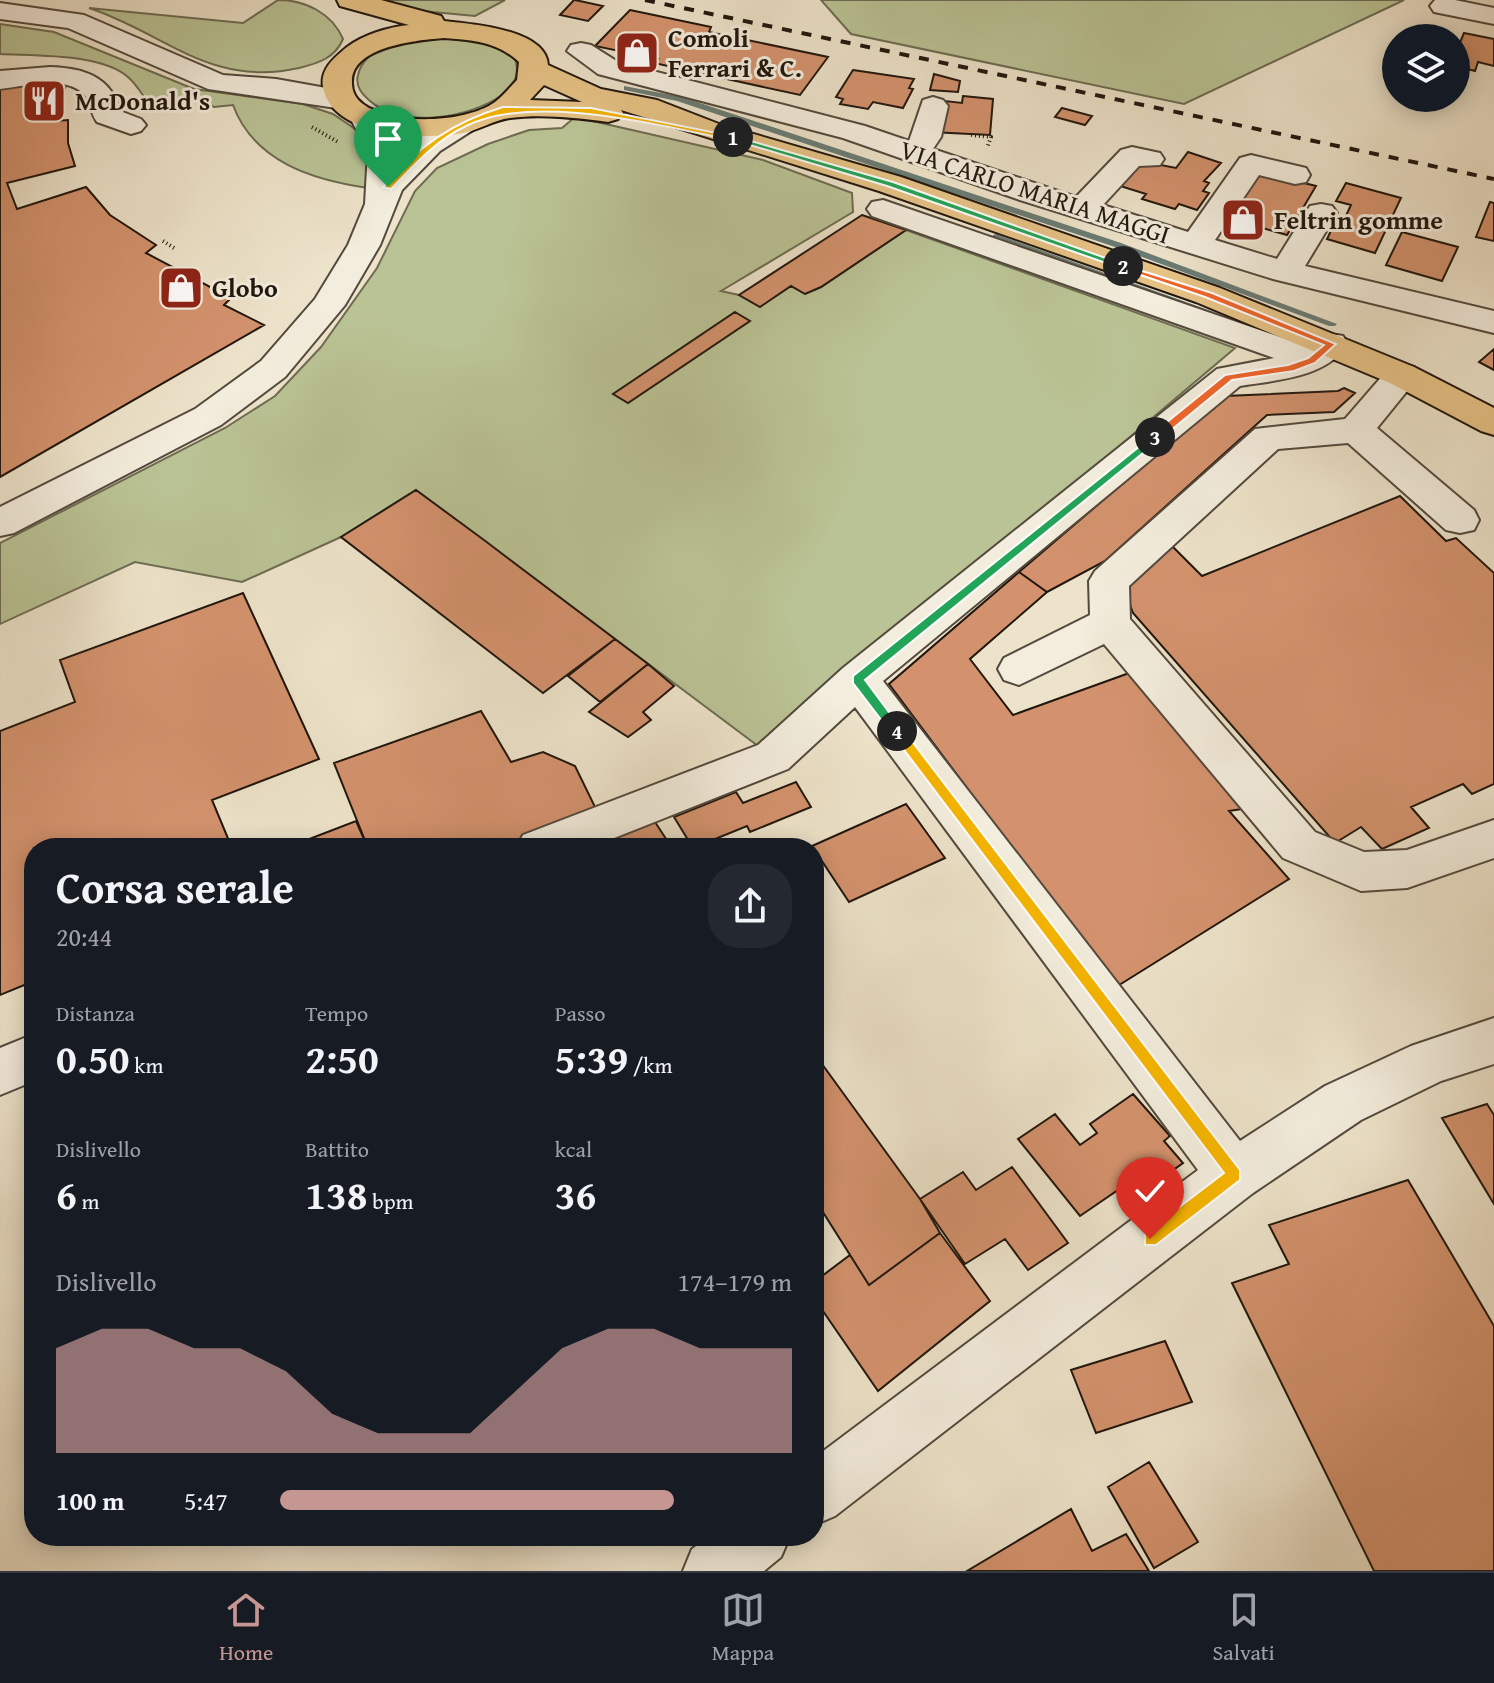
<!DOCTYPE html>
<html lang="it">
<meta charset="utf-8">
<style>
:root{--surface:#171b24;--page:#242831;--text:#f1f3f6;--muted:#9ea1a6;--line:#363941;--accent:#c59692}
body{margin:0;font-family:"Gentium Book Plus",serif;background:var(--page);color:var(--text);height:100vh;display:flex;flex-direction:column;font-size:30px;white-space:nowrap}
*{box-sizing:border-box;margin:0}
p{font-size:26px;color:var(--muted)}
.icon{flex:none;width:44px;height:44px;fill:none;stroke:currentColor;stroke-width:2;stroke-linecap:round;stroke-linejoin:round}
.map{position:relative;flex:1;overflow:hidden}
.side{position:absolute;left:24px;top:838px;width:800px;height:708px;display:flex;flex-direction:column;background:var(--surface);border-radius:32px;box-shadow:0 4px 20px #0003}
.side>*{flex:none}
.controls{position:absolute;left:1382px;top:24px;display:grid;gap:16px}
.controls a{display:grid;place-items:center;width:88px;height:88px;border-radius:50%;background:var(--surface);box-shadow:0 4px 20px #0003;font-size:40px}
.pin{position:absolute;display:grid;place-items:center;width:68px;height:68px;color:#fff;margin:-82px -34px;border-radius:50% 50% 50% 0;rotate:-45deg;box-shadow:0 0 8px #0007}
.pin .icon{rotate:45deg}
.km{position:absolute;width:40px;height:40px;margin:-20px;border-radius:50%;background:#222;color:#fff;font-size:22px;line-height:40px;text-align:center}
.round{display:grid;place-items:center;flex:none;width:84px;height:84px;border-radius:32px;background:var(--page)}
.head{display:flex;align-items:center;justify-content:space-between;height:136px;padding:0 32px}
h1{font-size:44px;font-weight:600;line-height:60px}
.figures{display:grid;grid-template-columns:repeat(3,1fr);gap:12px;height:136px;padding:8px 32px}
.figures div{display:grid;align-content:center}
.figures b{font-size:40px;font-weight:600}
.figures small{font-size:22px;font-weight:400}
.figures p{font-size:22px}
.chart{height:224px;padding:16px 32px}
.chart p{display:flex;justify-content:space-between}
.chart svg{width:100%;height:144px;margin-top:8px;fill:var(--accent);opacity:.7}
ul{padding:0 32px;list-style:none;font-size:26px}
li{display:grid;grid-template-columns:128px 96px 1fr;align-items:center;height:60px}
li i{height:20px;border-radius:10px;background:var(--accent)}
.dock{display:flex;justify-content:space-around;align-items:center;height:112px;border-top:2px solid var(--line);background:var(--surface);font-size:22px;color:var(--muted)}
.dock a{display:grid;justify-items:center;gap:4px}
.dock .on{color:var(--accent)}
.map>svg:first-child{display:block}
</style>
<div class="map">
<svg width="1494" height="1571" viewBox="0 0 1494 1571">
<rect width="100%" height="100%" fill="#ede3ca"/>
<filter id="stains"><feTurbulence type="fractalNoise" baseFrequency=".0025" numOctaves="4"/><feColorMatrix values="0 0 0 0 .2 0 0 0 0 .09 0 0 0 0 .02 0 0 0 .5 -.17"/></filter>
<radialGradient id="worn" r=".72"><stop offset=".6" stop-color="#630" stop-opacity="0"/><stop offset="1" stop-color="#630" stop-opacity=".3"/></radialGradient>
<path fill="#bac395" stroke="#6d6c52" stroke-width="2" d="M278 0C305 0 332 13 343 39 335 58 319 63 299 68 210 88 165 33 89 8L243 23Z
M383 0H505L475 16 422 11Z
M821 0H1404L1184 104 851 34Z
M0 24 54 32 194 89 303 104 333 114 358 131 368 145V188C313 180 254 162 233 105L214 107 203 99 149 103C142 95 137 85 129 78 103 53 35 56 0 54Z
M458 32 512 53C521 69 518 83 502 95 470 118 403 129 370 101 362 94 355 86 358 75 361 61 374 51 386 45 407 36 436 36 458 32Z
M575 117 763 160 852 193 853 212 721 291 739 295 760 306 791 286 805 294 821 287 906 230 1235 348 762 749 416 490 341 537 242 582 135 562 0 624V543L225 428 275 396 321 347 377 268 415 191 437 168 488 144 529 130 562 128Z"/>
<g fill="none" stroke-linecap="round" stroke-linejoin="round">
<path fill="#697b73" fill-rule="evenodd" d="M624 86 682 97 1121 243 1337 324 1335 326H1329L1115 247 677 101 624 90Z
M996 234 1239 321 1241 323 1236 326 1233 325 993 239V235Z"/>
</g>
<path fill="#d3926d" stroke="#20160e" stroke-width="2" d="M574 0H575L603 6 588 21 560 15Z
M630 10 711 27 709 32 828 57 800 95 654 63 658 59 595 46Z
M1464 33 1494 39V66L1478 62 1475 71 1456 66V52Z
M853 70 914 79 909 88 913 89 903 108 873 102 868 109 840 104 843 99 836 97Z
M934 74 960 81 958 92 930 90Z
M43 82 66 85 55 121 68 120V143L75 166 7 183 17 209 86 187 110 215 156 245 146 253 231 298 224 305 264 325 0 477V86Z
M963 96 993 99 990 135 931 132 942 117 945 101 962 103Z
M1062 108 1092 116 1085 125 1055 117Z
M1188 152 1221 163 1204 181 1209 183 1203 191 1209 193 1197 210 1179 204 1175 209 1142 199 1146 194 1117 185 1135 160 1176 168Z
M1256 171 1316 186 1287 235 1226 218Z
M1346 183 1401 198 1375 253 1327 239 1337 218 1344 220 1351 205 1336 201Z
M1490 202 1494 203V241L1476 237Z
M862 215 906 230 821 287 805 294 791 286 760 307 739 295Z
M1402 232 1458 247 1442 281 1386 265Z
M735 312 750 321 628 403 613 394Z
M1494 349V370L1479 362Z
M1344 388 1355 393 1334 412 1267 415 1105 561 1047 592 1019 572 1225 396 1338 391Z
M416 490 484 540 615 639 543 693 341 537Z
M1400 496 1446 541 1456 538 1494 573V784L1472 794 1463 784 1411 807 1429 828 1382 849 1361 827 1335 843 1133 613 1124 589 1170 544 1202 576Z
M1019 572 1047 592 970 659 1013 715 1132 672 1242 809 1229 811 1289 879 1116 987 889 684Z
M243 593 319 759 212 800 232 848H34V981L0 995V731L75 702 60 660Z
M615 639 648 664 600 702 568 676Z
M648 664 674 686 643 712 651 720 628 737 589 712Z
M481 711 511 762 543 752 575 766 596 809 500 848H368L334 763Z
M796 782 811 807 750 832 747 826 693 848 674 817 736 792 743 803Z
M906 804 945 858 849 902 812 846Z
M356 821 368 848H286Z
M655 822 672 848H591Z
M814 1053 920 1199 940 1233 869 1285 814 1198Z
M1133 1094 1170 1136 1164 1141 1183 1163 1131 1200 1118 1190 1080 1216 1018 1139 1055 1114 1080 1145 1097 1133 1090 1124Z
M1487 1104 1494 1115V1204L1442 1118Z
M1012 1167 1068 1243 1028 1270 1005 1239 965 1264 920 1199 963 1172 976 1190Z
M1408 1180 1494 1326V1571H1374L1232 1283 1289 1264 1269 1225Z
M940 1233 990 1301 878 1391 814 1298V1282L850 1255 869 1285Z
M1165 1341 1192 1402 1096 1433 1071 1370Z
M1149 1462 1198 1542 1154 1568 1108 1487Z
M1071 1509 1092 1551 1126 1534 1149 1571H967Z"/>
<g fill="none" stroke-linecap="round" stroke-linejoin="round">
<g stroke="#53493d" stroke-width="4">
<path id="minor" d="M1435 0H1455L1494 8V24L1434 12 1430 6Z
M0 3 84 15 223 75 276 79 343 91 353 94 358 100 353 106 343 109 208 89 68 28 0 19Z
M581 43 591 45 618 62 865 126 909 141 923 100 933 97 943 100 948 106 941 137 933 149 1076 197 1121 150 1132 147 1160 153 1164 159 1160 165 1139 166 1103 205 1188 232 1240 158 1251 155 1306 168 1310 175 1306 182 1295 184 1259 175 1215 240 1277 259 1310 206 1321 204 1332 206 1337 213 1305 266 1494 311V333L1273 279 1020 200 843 138 598 74 567 51 571 45Z
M50 67C83 68 111 76 120 111L141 119 146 125 141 131 131 134 97 122C90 113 91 100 83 93 63 75 24 86 0 89V71Z
M364 107 374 110C384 123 398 143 398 159 416 140 445 111 473 118L478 124 473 130 440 151 402 190 380 245 345 305 285 377 221 425 14 533 0 536V507L195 409 261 361 315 299 348 245 365 204 368 151 349 116 354 110Z
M883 200 1306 346C1319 336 1327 332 1343 336L1348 344C1326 378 1276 380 1240 386L883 681 1240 1141 1325 1086 1411 1046 1494 1018V1064L1441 1081 1361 1120 1253 1193 835 1516 814 1525V1458L1198 1170 855 707 788 769 589 848H516L523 835 758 745 843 668 1217 369 1274 358 872 216 867 209 872 202Z
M1402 364 1414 367 1420 375 1377 428 1474 510 1479 520 1474 530 1460 533 1446 530 1348 443 1278 449 1129 586 1130 619 1315 832 1364 852 1407 850 1494 820V858L1407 888 1361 891 1283 858 1104 644 1019 685 1004 680 998 669 1004 658 1090 615 1089 581 1095 571 1255 429 1345 419 1390 367Z
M34 1034V1081L0 1095V1048Z
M710 1536H790L781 1557 764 1571H683L692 1549Z"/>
</g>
<g stroke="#20160e" stroke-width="4">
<path id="major" d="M337 0H381L441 16 444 21C471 24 546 29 548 65L601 89 657 100 719 124 901 177 1220 288 1414 367 1494 408V435L1481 431 1390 383 1196 302 879 191 621 110 623 113 618 119 608 122C576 118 542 114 510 118 494 120 479 130 463 133 425 140 332 138 323 87 320 69 334 58 347 47 363 35 388 27 409 25L340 6ZM444 38C473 40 498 42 519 62L517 80C510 87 503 96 495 102 466 123 392 126 363 104 356 99 352 92 352 83 350 46 419 40 444 38ZM544 85 582 102 530 100Z"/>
</g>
<path stroke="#20160e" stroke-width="4" stroke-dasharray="1 3" stroke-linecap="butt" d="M312 127 338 142
M971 135 991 137 987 148
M163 241 174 248"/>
<use href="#minor" fill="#f3eddd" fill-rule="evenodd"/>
<use href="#major" fill="#e6c285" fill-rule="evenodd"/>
<path stroke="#20160e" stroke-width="4" stroke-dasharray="10 10" stroke-linecap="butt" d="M645 0 1494 179"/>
</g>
<path fill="#f5b400" stroke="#fff" stroke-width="2" d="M503 107 591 108 737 137 733 140C657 126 537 92 466 126 436 140 414 165 391 189L383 187C417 147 453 122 503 107Z"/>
<path fill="#22a559" stroke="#fff" stroke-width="2" d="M730 135 893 182 1128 266 1120 268 887 186 730 139Z"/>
<path fill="#f0652b" stroke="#fff" stroke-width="2" d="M1120 264 1212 293 1336 344 1315 363 1294 371 1232 380 1159 440H1151V435L1225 375 1288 365 1308 358 1324 345 1205 297 1120 268Z"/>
<path fill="#22a559" stroke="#fff" stroke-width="2" d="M1155 434 1161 437 1159 440 865 680 903 731 901 734H892L853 683V676Z"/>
<path fill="#f5b400" stroke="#fff" stroke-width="2" d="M897 726 901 727 1240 1170V1180L1156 1245H1145V1233L1224 1173 892 734 890 731Z"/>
<defs>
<g id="shop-square" transform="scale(2.3)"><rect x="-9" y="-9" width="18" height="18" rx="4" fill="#8f2418" stroke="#f3eddd"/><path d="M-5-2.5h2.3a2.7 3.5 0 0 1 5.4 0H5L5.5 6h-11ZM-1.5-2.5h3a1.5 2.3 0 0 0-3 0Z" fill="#fff"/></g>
<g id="restaurant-square" transform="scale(2.3)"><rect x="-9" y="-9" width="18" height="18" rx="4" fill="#8f2418" stroke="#f3eddd"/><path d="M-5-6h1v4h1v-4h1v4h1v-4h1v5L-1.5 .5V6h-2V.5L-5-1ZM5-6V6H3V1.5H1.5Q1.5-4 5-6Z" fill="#fff"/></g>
</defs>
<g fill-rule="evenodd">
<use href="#shop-square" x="637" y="53"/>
<use href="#restaurant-square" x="44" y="101"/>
<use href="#shop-square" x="1243" y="220"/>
<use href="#shop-square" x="181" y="288"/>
</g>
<g text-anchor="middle" stroke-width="6" stroke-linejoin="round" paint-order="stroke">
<g font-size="26" font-weight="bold" fill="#20160e" stroke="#f3eddd" text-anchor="start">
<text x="668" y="47">Comoli<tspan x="668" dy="30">Ferrari &amp; C.</tspan></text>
<text x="75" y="110">McDonald's</text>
<text x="1274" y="229">Feltrin gomme</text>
<text x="212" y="297">Globo</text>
</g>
<g font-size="26" fill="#20160e" stroke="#f3eddd">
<text transform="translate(1035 192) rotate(18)" y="9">VIA CARLO MARIA MAGGI</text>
</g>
</g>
<rect width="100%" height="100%" filter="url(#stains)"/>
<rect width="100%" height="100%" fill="url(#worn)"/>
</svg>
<div class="controls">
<a><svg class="icon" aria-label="layers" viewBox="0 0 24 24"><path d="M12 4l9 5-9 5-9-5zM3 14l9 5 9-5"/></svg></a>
</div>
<div class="pin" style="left:388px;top:187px;background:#1e9e55"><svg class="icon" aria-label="arrive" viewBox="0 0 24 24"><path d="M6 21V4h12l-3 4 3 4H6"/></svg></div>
<div class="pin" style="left:1150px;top:1239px;background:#d93025"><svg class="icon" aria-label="check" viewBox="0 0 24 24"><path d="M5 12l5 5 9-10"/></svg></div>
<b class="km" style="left:733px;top:137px">1</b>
<b class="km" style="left:1123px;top:266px">2</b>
<b class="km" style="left:1155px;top:437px">3</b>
<b class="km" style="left:897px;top:731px">4</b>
<section class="side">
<div class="head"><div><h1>Corsa serale</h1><p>20:44</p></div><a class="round"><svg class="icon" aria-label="share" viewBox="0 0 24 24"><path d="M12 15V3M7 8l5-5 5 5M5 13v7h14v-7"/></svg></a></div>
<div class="figures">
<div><p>Distanza</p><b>0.50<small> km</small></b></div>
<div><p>Tempo</p><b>2:50</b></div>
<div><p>Passo</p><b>5:39<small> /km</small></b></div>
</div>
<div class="figures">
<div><p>Dislivello</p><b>6<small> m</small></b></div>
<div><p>Battito</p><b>138<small> bpm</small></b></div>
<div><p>kcal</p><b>36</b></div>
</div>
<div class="chart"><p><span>Dislivello</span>174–179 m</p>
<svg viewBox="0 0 160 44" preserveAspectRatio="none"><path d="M0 44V12L10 6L20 6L30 12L40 12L50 19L60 32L70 38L80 38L90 38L100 25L110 12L120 6L130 6L140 12L150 12L160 12V44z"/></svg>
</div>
<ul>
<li><b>100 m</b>5:47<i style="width:77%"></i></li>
</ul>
</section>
</div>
<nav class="dock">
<a class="on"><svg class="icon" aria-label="home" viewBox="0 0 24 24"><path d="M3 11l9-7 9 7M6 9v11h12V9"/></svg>Home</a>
<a><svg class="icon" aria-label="map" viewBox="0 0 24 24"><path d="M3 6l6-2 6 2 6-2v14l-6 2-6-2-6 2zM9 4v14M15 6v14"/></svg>Mappa</a>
<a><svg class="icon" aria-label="saved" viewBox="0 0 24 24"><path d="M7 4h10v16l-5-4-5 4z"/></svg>Salvati</a>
</nav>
